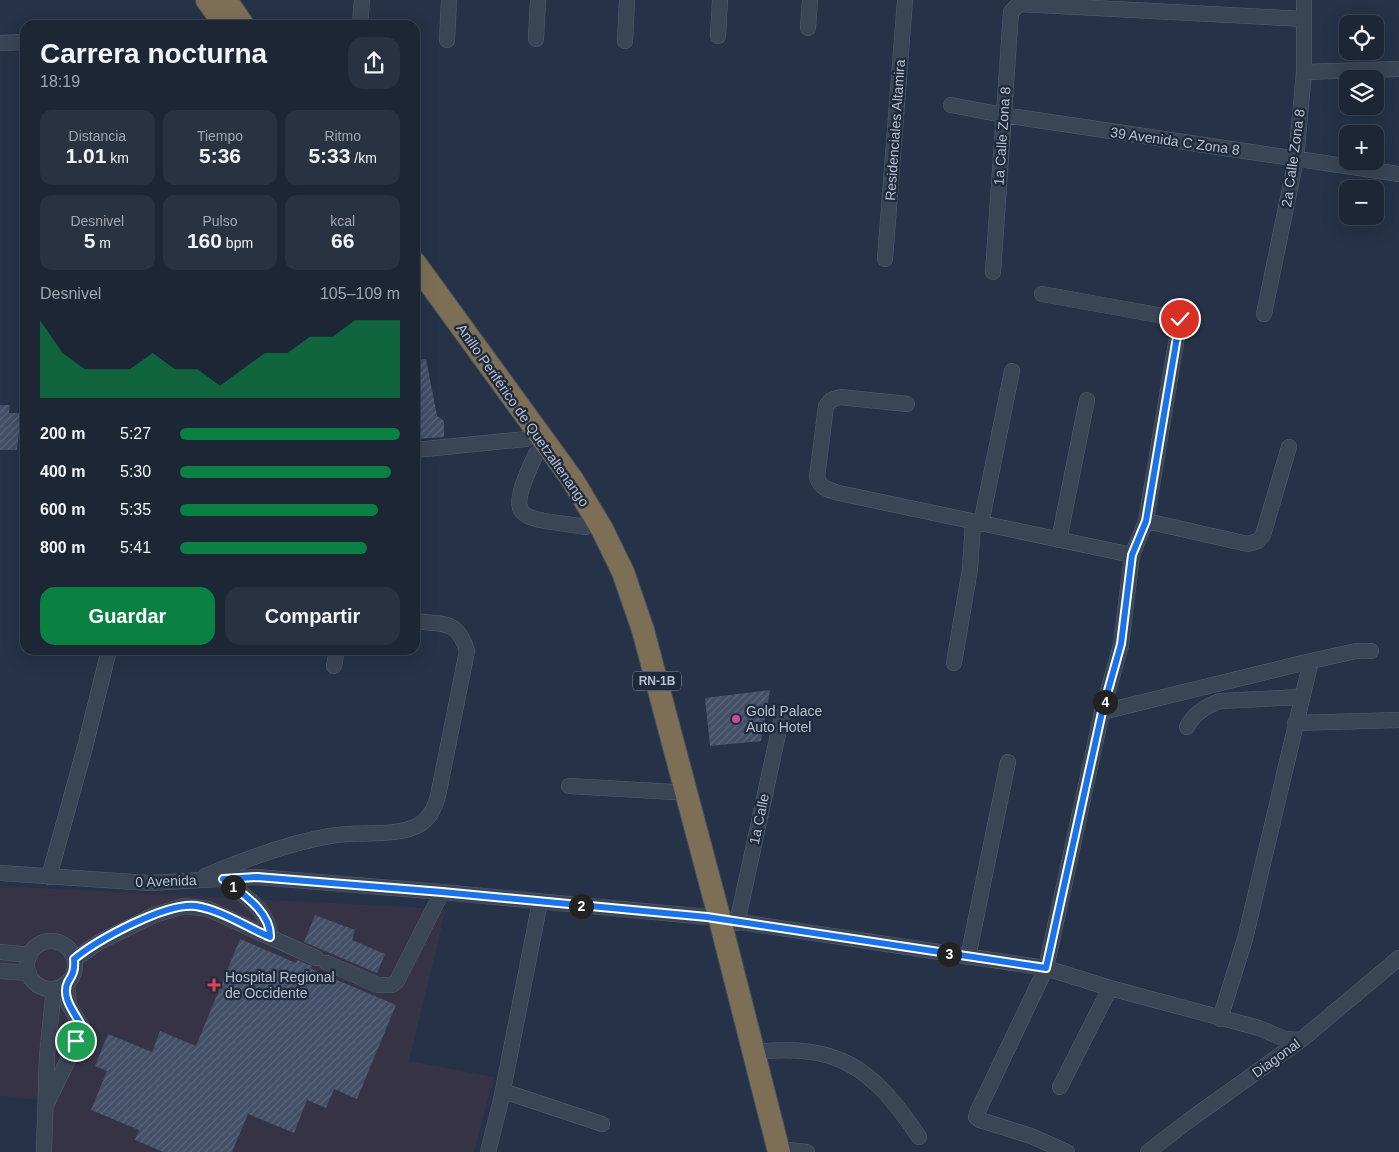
<!DOCTYPE html>
<html lang="es">
<meta charset="utf-8">
<style>
:root{--surface:#1c2635;--page:#293241;--text:#f1f3f6;--muted:#a0a5ad;--line:#3a4350;--accent:#0b8043}
body{margin:0;font-family:Helvetica,sans-serif;background:var(--page);color:var(--text);height:100vh;display:flex;flex-direction:column;font-size:19px;white-space:nowrap}
*{box-sizing:border-box;margin:0}
p{font-size:16px;color:var(--muted)}
.icon{flex:none;width:28px;height:28px;fill:none;stroke:currentColor;stroke-width:2;stroke-linecap:round;stroke-linejoin:round}
.map{position:relative;flex:1;overflow:hidden}
.panel{position:absolute;left:20px;top:20px;width:400px;height:635px;display:flex;flex-direction:column;background:var(--surface);border-radius:15px;box-shadow:0 5px 20px #0002,0 0 0 1px var(--line)}
.panel>*{flex:none}
.tools{position:absolute;left:1339px;top:15px;display:grid;gap:10px}
.tools a{display:grid;place-items:center;width:45px;height:45px;border-radius:10px;background:var(--surface);box-shadow:0 5px 20px #0002,0 0 0 1px var(--line);font-size:25px}
.pin{position:absolute;display:grid;place-items:center;width:42px;height:42px;color:#fff;margin:-21px;border:2px solid #fff;border-radius:50%;box-shadow:0 1px 5px #0007}
.km{position:absolute;width:25px;height:25px;margin:-12px;border-radius:50%;background:#222;color:#fff;font-size:14px;line-height:25px;text-align:center}
.round{display:grid;place-items:center;flex:none;width:52px;height:52px;border-radius:15px;background:var(--page)}
.head{display:flex;align-items:center;justify-content:space-between;height:85px;padding:0 20px}
h1{font-size:28px;font-weight:600;line-height:38px}
.metrics{display:grid;grid-template-columns:repeat(3,1fr);gap:8px;height:85px;padding:5px 20px}
.metrics div{display:grid;align-content:center;border-radius:12px;background:var(--page);text-align:center}
.metrics b{font-size:21px;font-weight:600}
.metrics small{font-size:14px;font-weight:400}
.metrics p{font-size:14px}
.chart{height:140px;padding:10px 20px}
.chart p{display:flex;justify-content:space-between}
.chart svg{width:100%;height:90px;margin-top:5px;fill:var(--accent);opacity:.7}
.action{display:flex;gap:10px;margin-top:auto;padding:10px 20px}
.action a{flex:1;height:58px;border-radius:15px;background:var(--accent);color:#fff;font-size:20px;font-weight:600;line-height:58px;text-align:center}
.action a+a{background:var(--page);color:var(--text)}
ul{padding:0 20px;list-style:none;font-size:16px}
li{display:grid;grid-template-columns:80px 60px 1fr;align-items:center;height:38px}
li i{height:12px;border-radius:6px;background:var(--accent)}
.map>svg:first-child{display:block}
</style>
<div class="map">
<svg width="1399" height="1152" viewBox="0 0 1399 1152">
<defs>
<pattern id="building-hatch" width="6" height="6" patternUnits="userSpaceOnUse" patternTransform="scale(1.25)"><rect width="6" height="6" fill="#424f67"/><path d="M-1 1l2-2M0 6l6-6M5 7l2-2" fill="none" stroke="#5b677c"/></pattern>
</defs>
<rect width="100%" height="100%" fill="#253247"/>
<path fill="#363346" d="M0 886 446 909 409 1061 494 1077 474 1152H35L38 1100 0 1096Z"/>
<path fill="url(#building-hatch)" d="M426 359 437 416 444 421V437L415 439V360Z
M0 405H10L9 413H21L17 450H0Z
M770 690 761 741 710 746 705 698Z
M315 915 355 930 352 940 385 954 377 973 304 942Z
M240 939 296 963 297 960 312 966 311 969 396 1005 357 1099 334 1089 326 1108 307 1100 294 1133 248 1114 232 1152H163L135 1140 139 1130 91 1110 107 1071 95 1066 108 1034 152 1052 160 1031 196 1046Z"/>
<g fill="none" stroke-linecap="round" stroke-linejoin="round">
<g stroke="#565f71" stroke-width="16">
<path id="minor" d="M360 25 362 0
M808 28 810 0
M718 36 720 0
M536 39 538 0
M447 40 449 0
M625 41 627 0
M0 43 25 42
M1304 72 1399 69
M951 105 1003 115 1399 174
M885 259 905 0
M993 272 1011 12 1019 4 1304 19
M1042 294 1180 319 1146 521 1132 555 1121 645 1102 712 1046 968 977 1113 976 1117 980 1120 1031 1136 1067 1152
M1264 314 1296 159 1304 72V0
M907 404 840 397 831 400 826 406 817 477C820 488 828 490 839 493L1132 555
M415 450 526 439
M536 454C503 524 518 516 585 527
M1146 521 1248 544 1258 541 1263 535 1289 447
M981 524 1012 371
M1059 540 1087 400
M954 663 970 569 973 522
M334 666 337 650
M1102 712 1311 661
M1295 723 1399 720
M1187 727C1194 713 1206 706 1220 701L1301 697
M569 786 674 792
M0 873 149 883 257 877 442 892 707 917 1046 968 1110 988 1259 1028 1285 1039 1301 1040
M205 876C243 860 289 843 330 836 356 831 394 837 417 826 430 819 434 809 438 796L467 651C457 619 444 625 415 621
M49 877 85 747 109 650
M223 879C241 893 271 911 270 937
M737 923 782 716
M27 965a24 24 0 1 1 48 0a24 24 0 1 1-48 0Z
M0 952 30 955
M968 957 1008 762
M75 959 99 942 154 915 184 906 208 909 316 958
M327 963 378 985H392L397 981 442 892
M0 971 29 973
M1220 1019 1245 939 1311 661 1356 651H1371
M753 1052C839 1043 872 1067 919 1137
M1060 1087 1110 988
M503 1091 602 1124
M47 1103 81 1033 82 1027 69 1005 67 984
M778 1149 807 1152
M44 1152 47 1056 53 997 56 989
M488 1152 501 1100 540 902
M1148 1152 1188 1121 1301 1040 1399 958"/>
</g>
<g stroke="#444f61" stroke-width="24">
<path id="highway" d="M207 0 225 25
M226 0 243 25
M415 263 572 479 602 529 623 572 643 630 720 920 779 1152"/>
</g>
<use href="#minor" stroke="#3a4556" stroke-width="15"/>
<use href="#highway" stroke="#7d6f56" stroke-width="22"/>
</g>
<g fill="none" stroke-linecap="round" stroke-linejoin="round">
<g stroke="#fff" stroke-width="10">
<path id="route" d="M76 1041 82 1027C77 1015 60 998 68 982 73 974 75 970 74 959 97 940 166 902 196 906 221 910 247 927 270 937 271 911 241 893 223 879L257 877 442 892 707 917 1046 968 1102 712 1121 644 1132 555 1146 521 1180 319"/>
</g>
<use href="#route" stroke="#1a73e8" stroke-width="6"/>
</g>
<circle fill="#d1479c" stroke="#1e293c" stroke-width="2" cx="736" cy="719" r="5"/>
<path fill="#e0444e" stroke="#1e293c" stroke-width="2" d="M211.5 977.5h5v5h5v5h-5v5h-5v-5h-5v-5h5z"/>
<g text-anchor="middle" stroke-width="4.5" stroke-linejoin="round" paint-order="stroke">
<rect fill="#1e293c" stroke="#8a93a3" stroke-width="1" x="633" y="671.5" width="48" height="19" rx="4"/>
<g font-size="12" font-weight="bold" fill="#b8c0cf">
<text x="657" y="685">RN-1B</text>
</g>
<g font-size="14" fill="#b8c0cf" stroke="#1e293c">
<text transform="translate(895 130) rotate(-86)" y="5">Residenciales Altamira</text>
<text transform="translate(1002 136) rotate(-86)" y="5">1a Calle Zona 8</text>
<text transform="translate(1175 141) rotate(8)" y="5">39 Avenida C Zona 8</text>
<text transform="translate(1293 158) rotate(-82)" y="5">2a Calle Zona 8</text>
<text transform="translate(523 415) rotate(55)" y="5">Anillo Periférico de Quetzaltenango</text>
<text transform="translate(759 819) rotate(-78)" y="5">1a Calle</text>
<text transform="translate(166 881) rotate(-2)" y="5">0 Avenida</text>
<text transform="translate(1276 1058) rotate(-36)" y="5">Diagonal</text>
</g>
<g font-size="14" fill="#b8c0cf" stroke="#1e293c" text-anchor="start">
<text x="746" y="716">Gold Palace<tspan x="746" dy="16">Auto Hotel</tspan></text>
<text x="225" y="982">Hospital Regional<tspan x="225" dy="16">de Occidente</tspan></text>
</g>
</g>
</svg>
<div class="tools">
<a><svg class="icon" aria-label="locate" viewBox="0 0 24 24"><circle cx="12" cy="12" r="6"/><path d="M12 2v4M12 18v4M2 12h4M18 12h4"/></svg></a>
<a><svg class="icon" aria-label="layers" viewBox="0 0 24 24"><path d="M12 4l9 5-9 5-9-5zM3 14l9 5 9-5"/></svg></a>
<a>+</a>
<a>−</a>
</div>
<div class="pin" style="left:76px;top:1041px;background:#1e9e55"><svg class="icon" aria-label="arrive" viewBox="0 0 24 24"><path d="M6 21V4h12l-3 4 3 4H6"/></svg></div>
<div class="pin" style="left:1180px;top:319px;background:#d93025"><svg class="icon" aria-label="check" viewBox="0 0 24 24"><path d="M5 12l5 5 9-10"/></svg></div>
<b class="km" style="left:233px;top:887px">1</b>
<b class="km" style="left:581px;top:906px">2</b>
<b class="km" style="left:949px;top:954px">3</b>
<b class="km" style="left:1105px;top:702px">4</b>
<section class="panel">
<div class="head"><div><h1>Carrera nocturna</h1><p>18:19</p></div><a class="round"><svg class="icon" aria-label="share" viewBox="0 0 24 24"><path d="M12 15V3M7 8l5-5 5 5M5 13v7h14v-7"/></svg></a></div>
<div class="metrics">
<div><p>Distancia</p><b>1.01<small> km</small></b></div>
<div><p>Tiempo</p><b>5:36</b></div>
<div><p>Ritmo</p><b>5:33<small> /km</small></b></div>
</div>
<div class="metrics">
<div><p>Desnivel</p><b>5<small> m</small></b></div>
<div><p>Pulso</p><b>160<small> bpm</small></b></div>
<div><p>kcal</p><b>66</b></div>
</div>
<div class="chart"><p><span>Desnivel</span>105–109 m</p>
<svg viewBox="0 0 160 44" preserveAspectRatio="none"><path d="M0 44V6L10 22L20 30L30 30L40 30L50 22L60 30L70 30L80 38L90 30L100 22L110 22L120 14L130 14L140 6L150 6L160 6V44z"/></svg>
</div>
<ul>
<li><b>200 m</b>5:27<i style="width:100%"></i></li>
<li><b>400 m</b>5:30<i style="width:96%"></i></li>
<li><b>600 m</b>5:35<i style="width:90%"></i></li>
<li><b>800 m</b>5:41<i style="width:85%"></i></li>
</ul>
<div class="action"><a>Guardar</a><a>Compartir</a></div>
</section>
</div>
